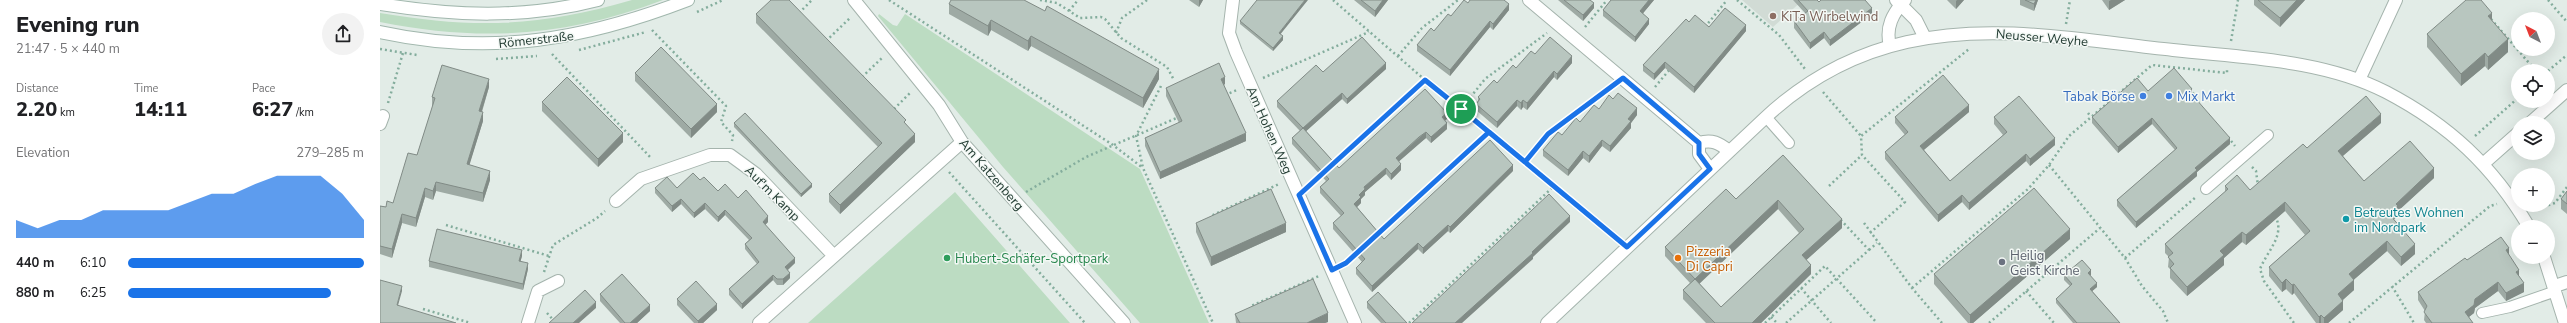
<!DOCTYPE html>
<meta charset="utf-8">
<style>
:root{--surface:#fff;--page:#f2f2f2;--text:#202124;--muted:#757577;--accent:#1a73e8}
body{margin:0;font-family:"Nunito Sans",sans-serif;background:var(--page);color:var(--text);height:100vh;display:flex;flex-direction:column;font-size:15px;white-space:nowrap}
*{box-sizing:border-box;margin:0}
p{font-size:13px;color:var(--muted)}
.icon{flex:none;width:22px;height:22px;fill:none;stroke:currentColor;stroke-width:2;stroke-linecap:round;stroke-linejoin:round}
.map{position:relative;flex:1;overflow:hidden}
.drawer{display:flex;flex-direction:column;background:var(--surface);width:380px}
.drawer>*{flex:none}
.needle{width:26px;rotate:318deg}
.fabs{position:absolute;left:2131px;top:12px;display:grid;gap:8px}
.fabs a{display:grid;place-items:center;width:44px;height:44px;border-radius:50%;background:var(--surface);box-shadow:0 4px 16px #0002;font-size:20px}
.pin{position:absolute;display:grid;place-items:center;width:34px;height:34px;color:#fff;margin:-17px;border:2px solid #fff;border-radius:50%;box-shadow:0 1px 4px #0007}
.round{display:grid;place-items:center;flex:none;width:42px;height:42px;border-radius:21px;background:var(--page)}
.head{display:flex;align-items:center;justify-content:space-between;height:68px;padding:0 16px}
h1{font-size:22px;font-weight:800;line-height:30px}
.metrics{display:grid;grid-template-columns:repeat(3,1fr);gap:6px;height:68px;padding:4px 16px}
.metrics div{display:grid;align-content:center}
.metrics b{font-size:20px;font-weight:800}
.metrics small{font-size:11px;font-weight:400}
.metrics p{font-size:11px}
.chart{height:112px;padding:8px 16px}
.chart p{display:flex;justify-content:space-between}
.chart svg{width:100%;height:72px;margin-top:4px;fill:var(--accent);opacity:.7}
ul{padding:0 16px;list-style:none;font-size:13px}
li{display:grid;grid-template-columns:64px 48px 1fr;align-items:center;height:30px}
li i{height:10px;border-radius:5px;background:var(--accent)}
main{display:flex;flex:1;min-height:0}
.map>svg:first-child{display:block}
</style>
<main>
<section class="drawer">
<div class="head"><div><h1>Evening run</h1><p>21:47 · 5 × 440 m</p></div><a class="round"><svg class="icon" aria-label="share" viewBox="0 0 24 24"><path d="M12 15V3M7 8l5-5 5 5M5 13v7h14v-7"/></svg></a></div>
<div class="metrics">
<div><p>Distance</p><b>2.20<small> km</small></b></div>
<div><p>Time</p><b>14:11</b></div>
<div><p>Pace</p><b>6:27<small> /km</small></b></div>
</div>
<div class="chart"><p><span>Elevation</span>279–285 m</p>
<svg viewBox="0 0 160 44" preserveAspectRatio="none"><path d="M0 44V33L10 38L20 33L30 33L40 27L50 27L60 27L70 27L80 22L90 17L100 17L110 11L120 6L130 6L140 6L150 17L160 33V44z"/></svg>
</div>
<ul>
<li><b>440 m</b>6:10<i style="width:100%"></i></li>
<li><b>880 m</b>6:25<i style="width:86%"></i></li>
</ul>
</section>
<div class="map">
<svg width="2187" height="323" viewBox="0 0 2187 323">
<rect width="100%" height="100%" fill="#e2ece7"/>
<path fill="#d1dbd5" d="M1362 0H1423L1393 27Z"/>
<path fill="#bcdcc2" d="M252 0H283C186 37 101 42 0 22V13C96 29 158 27 252 0Z
M499 14 513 25 517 26 525 14 760 169 829 323H760L623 167 498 16Z
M575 192 690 323H428Z"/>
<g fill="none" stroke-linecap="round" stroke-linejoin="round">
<g stroke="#a5b4ad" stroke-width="12">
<path id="lane" d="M1386 117 1409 143
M1826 189 1888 135
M2102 313 2130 307 2176 291"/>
</g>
<g stroke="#a5b4ad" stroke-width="14">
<path id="street" d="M474 0 559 105 582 142 744 323
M853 0 849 33 856 52 975 323
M1149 0 1319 143V154L1330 169
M1516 0 1536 20 1545 38
M1510 46C1505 27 1513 13 1525 0
M1979 80 2016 0
M2150 123 2187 90
M0 124 3 116
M1319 143C1332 139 1339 143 1349 151
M2103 164 2138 133
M236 201 261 179 330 155H350L376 174 454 256
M2164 257 2185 323
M2175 286 2187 282
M148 323 158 291 178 281
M379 323 582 142
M1167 323 1386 117C1426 80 1473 54 1527 42 1614 22 1706 41 1793 50 1863 58 1942 59 2006 92 2069 125 2112 165 2149 227"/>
</g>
<g stroke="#a1b7ad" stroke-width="14">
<path id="secondary" d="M0 4C73 16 145 19 218 0
M0 32C111 56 204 40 308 0"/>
</g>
<path stroke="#84ad9d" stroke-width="2.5" stroke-dasharray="2 3" stroke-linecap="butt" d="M509 0 733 145 763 168
M660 0 677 3 700 18 721 17 725 19 741 38 787 67 794 80
M953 0 1045 80 1236 238
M1357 0 1399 35 1425 69
M2168 0 2187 22
M689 11 698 0
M317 12 343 0
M419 13 432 0
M2111 19 2156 71
M1686 24 1690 0
M1205 27 1227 0
M1325 27 1347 0
M272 30 346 106 341 122 353 135 352 141
M736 33 742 18 767 0
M446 41 470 18
M1851 41 1858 0
M0 49 37 55
M199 50 266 32
M172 54 272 159
M1018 56 1042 28 1078 0
M116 59 157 56
M2168 71 2187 55
M482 77 503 57
M883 78 989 32
M781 86 756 136 763 168 833 323
M1275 87 1290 69
M1810 88 1819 103
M1443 92 1481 136
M845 95 857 90
M8 103 23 53
M514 109 531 92
M1081 109 1105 79 1167 33
M1708 113 1711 117
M2095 136 2138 98
M1848 137 1855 146
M1145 162 1168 134 1231 87
M952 164 1045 80
M1669 165 1745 258 1762 286 1783 311 1788 323
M1872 167 1876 171 1878 186
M569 172 705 323
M930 185 943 173
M1449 186 1482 155
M646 192 706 157 799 117
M2154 210 2175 203 2187 187
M1895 216C1906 235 1887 251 1880 269L1884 281 1914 323
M832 219 831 216 899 184
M1484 223 1532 288 1562 323
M66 225 169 256
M1490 233 1525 202 1482 155 1481 136 1589 49
M998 234 1109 132
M1489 250 1497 243
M1745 258 1816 197
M965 264 978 252
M164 272 173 245 217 218 225 211
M2012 286 2034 323
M1421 288 1451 323
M1532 288 1648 189 1669 165 1689 136 1772 65 1847 73V70
M1646 291 1674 323
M43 309 91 323
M873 309 871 306 939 276
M167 313 176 323
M1391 317 1397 323
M1029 323 1174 186
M1385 323 1445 266 1497 323
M1406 323 1489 250 1459 218
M1609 323 1720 228
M1969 323 2110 206 2117 204"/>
<use href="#lane" stroke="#fff" stroke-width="10"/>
<use href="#street" stroke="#fff" stroke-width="12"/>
<use href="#secondary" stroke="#fff" stroke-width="12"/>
</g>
<path fill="#9eaaa4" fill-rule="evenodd" d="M809 0H823L819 7Z
M974 0H1008L995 17Z
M1178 0H1210L1214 8 1203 21Z
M1231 0H1274L1263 13 1269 24 1255 42 1223 16V10Z
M1413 0H1437L1439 2 1492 14 1450 46 1444 38 1430 49 1414 28V21L1425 13Z
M1567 0H1584L1576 9Z
M1640 0H1658L1654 11 1640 5Z
M1722 0H1745L1729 10Z
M1874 0H1925L1900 27 1874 5Z
M1088 3 1129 10 1113 30 1110 27 1070 76 1037 51V45L1071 16Z
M569 4 665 11 779 79 763 108 651 46 648 51 611 30 608 36 569 14Z
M376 14 526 124 535 142 460 214 449 202V194L498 147 376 23Z
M2112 20 2128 52 2108 70 2105 66 2081 86 2047 47V34Z
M860 21 900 34 903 40 893 51 860 24Z
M1309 22 1329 27 1366 31 1314 93 1285 68 1274 80 1263 71V65Z
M1155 54 1192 63 1177 80 1174 77 1147 110 1143 107 1141 110 1137 106 1117 128 1096 110V104L1098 101V97Z
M1006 69 967 104 962 99 926 131 959 168 1067 119 1065 120 1067 129 1051 143 1046 138 1039 143 1019 161 1021 170 1011 180 1006 174 985 192V195L981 199V203L977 207 1004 239 1133 171 1070 233 1068 231 1043 254 1038 249 992 292 976 274V268L982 262 953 229V223L961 216 940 193V187L946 181 912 144V138L920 131 897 107V101L943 72Z
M255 73 337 112 311 138 255 81Z
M845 84 844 85 866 141 780 179 765 146V138L799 123 786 96V88Z
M109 87 102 112 103 121 89 165 110 180 103 202 56 191 53 200 45 197 36 227 22 223 12 258 0 254V206L6 207 13 203 37 155 53 106H52V97Z
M1768 91 1812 94 1850 144 1817 172V176L1756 228 1737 206V200L1795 150 1772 124 1738 153 1712 123V117Z
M1233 99 1257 115 1251 123V128L1230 152 1222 146 1209 163 1203 158 1188 176 1163 156V150L1200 122Z
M162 102 243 142 218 167 162 111Z
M1589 112 1544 150 1570 181 1623 135 1614 124V117L1675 145 1650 166 1646 161 1589 210 1582 202 1558 222 1505 159V152L1525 135 1515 123V117Z
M354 123 432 187 421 197 354 127Z
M2001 123 1963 156 1984 181 2054 178 2018 211V216L2014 219 2035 254 2021 266 2007 251 1973 280 1974 290 1963 300V310L1948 323H1936L1914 293 1912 295 1906 289 1902 292 1889 276V267L1925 235 1905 211 1866 245 1862 242 1844 258V265L1807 296 1790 278V269L1788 267 1789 257 1785 253V244L1845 192V186L1870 190 1927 148Z
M1403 155 1462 228 1426 260 1431 274 1381 323H1326L1303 299V290L1310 283 1285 256V247L1356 199ZM1398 209 1419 233 1341 307 1319 283Z
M320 180 338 191 358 198 388 222 385 225 415 263 408 270 410 278 403 285H397L393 280 362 309 349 295V289L377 264 365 249V244L369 240 345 215 338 222 325 209 314 218 301 204 292 212 275 193V188H297Z
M2187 191V214L2181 209V199Z
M816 223 906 232 831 266 816 232Z
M1690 239 1593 323H1588L1554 284V274Z
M2129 255 2139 276 2144 292 2126 301 2118 291 2095 308 2094 313 2089 317 2093 323H2046L2044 320 2045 311 2038 300V292L2087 260Z
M142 256 140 262 148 269 143 290 49 267V261Z
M1684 275H1711H1710L1717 287 1712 291 1740 323H1693L1676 303V299L1690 286 1684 280Z
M220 294 270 311 257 323H240L220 301Z
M297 299 337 310 323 323H314L297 305Z
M987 302 1027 323H1001L987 308Z
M855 314 948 322 945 323H856Z"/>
<path fill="#818b86" d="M819 0H823L819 7Z
M925 0H928L899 36V33Z
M1003 0H1008L995 17V11Z
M1269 0H1274L1260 17V11Z
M1577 0H1584L1576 9V1Z
M1656 0H1658L1654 11V4Z
M1731 0H1745L1729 10V1Z
M1917 0H1925L1900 27V18Z
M1214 3V8L1203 21V15Z
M1129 4V10L1113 30V24Z
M1492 8V14L1450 46V40Z
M2112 13V26L2108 16Z
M1269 19V24L1255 42V37Z
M611 20V30L608 36V26Z
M1110 21V27L1070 76V70Z
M1366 25V31L1314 93V87Z
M1444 32V38L1430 49V43Z
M651 36V46L648 51V41Z
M903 36V40L893 51V48Z
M2128 39V52L2108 70V57Z
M2105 53V66L2081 86V74Z
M1192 56V63L1177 80V74Z
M1285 62V68L1274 80V74Z
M1006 63V69L967 104V99Z
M779 69V79L763 108V98Z
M1174 71V77L1147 110V103Z
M845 77V84L841 86V79Z
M109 79V87L99 120V111Z
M1812 89V95L1809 91Z
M962 93V99L923 134V128Z
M1137 100V106L1117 128V122Z
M1143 100V107L1141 110V103Z
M337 104V112L311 138V129Z
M1589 105V112L1540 153V146Z
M1257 108V115L1251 123V128L1230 152V146L1248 119Z
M103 112V121L87 173V164Z
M1067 113V119L1062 123V117Z
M2001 114V123L1958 160V151Z
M1772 118V124L1738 153V147Z
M1067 123V129L1051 143V137Z
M1046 132V138L1016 164V158Z
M243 133V142L218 167V159Z
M866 133V141L780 179V172Z
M535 134V142L460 214V205Z
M1675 138V145L1650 166V159Z
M1850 138V144L1817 172V176L1756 228V222L1815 168Z
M1222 140V146L1209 163V156Z
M1203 151V158L1188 176V170Z
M1646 154V161L1589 210V203Z
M1021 164V170L1011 180V174Z
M1133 165V171L1070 233V227Z
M1006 168V174L985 192V195L981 199V203L974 210V204L984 187Z
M2054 168V178L2018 211V216L2009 223V214L2016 204Z
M110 171V180L103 202V193Z
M56 182V191L53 200V191Z
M432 184V187L421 197V194Z
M45 188V197L36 227V218Z
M1582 195V202L1558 222V215Z
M301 199V204L292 212V206Z
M1398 200V209L1315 288V279Z
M1905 202V211L1866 245V235Z
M325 203V209L314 218V213Z
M345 210V215L338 222V217Z
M22 214V223L12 258V249Z
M388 216V222L383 227V222Z
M1190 216V222L1153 257V259L1082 323H1075Z
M1462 219V228L1422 264V255Z
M906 223V232L831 266V257Z
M1068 225V231L1043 254V248Z
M1690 229V239L1593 323H1590V315Z
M1862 232V242L1844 258V265L1807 296V287L1840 251Z
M2007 241V251L1969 284V274Z
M1038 243V249L992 292V286Z
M2035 244V254L2021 266V257Z
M2129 248V257L2126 250Z
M142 250V256L139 267V261Z
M415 258V263L405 272V267Z
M148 263V269L143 290V284Z
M1431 265V274L1381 323H1372Z
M1711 270V275L1708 277V273Z
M2139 270V278L2136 272Z
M410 273V278L403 285V279Z
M393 275V280L362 309V304Z
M1906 279V289L1902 292V283Z
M1974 280V290L1958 304V294Z
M2118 282V291L2095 308 2094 313 2085 320V312L2095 299Z
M1717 283V287L1710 293V289Z
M2144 283V292L2126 301V293Z
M1914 284V293L1912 295V285Z
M22 286V291L17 309V305Z
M1963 301V310L1948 323H1944V318Z
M216 302V308L199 323H193Z
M337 304V310L323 323H318V321Z
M270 305V311L257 323H250Z
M948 313V322L945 323H927Z
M1941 315V323H1939V317Z"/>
<path fill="#b8c6bf" stroke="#818b86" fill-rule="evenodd" d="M391 0H409L526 120 524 122 535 134 460 205 449 194 502 143 376 14Z
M571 0H644L665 11 667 6 779 69 763 98 651 36 648 41 611 20 608 26 569 4Z
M877 0H925L899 33 903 36 893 48 860 21Z
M981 0H1003L995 11Z
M1084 0 1088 3 1090 0H1124L1129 4 1113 24 1110 21 1070 70 1037 45 1051 28 1054 31 1068 14 1071 16Z
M1184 0H1210L1214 3 1203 15Z
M1231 0H1269L1260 11 1269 19 1255 37 1223 10Z
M1418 0H1437L1439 2 1441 0H1485L1492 8 1450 40 1444 32 1430 43 1414 21 1428 11Z
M1645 0H1656L1654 4Z
M1878 0H1917L1900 18Z
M2086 0H2101L2112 13 2108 16 2128 39 2108 57 2105 53 2081 74 2047 34Z
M1345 8 1366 25 1314 87 1285 62 1274 74 1263 65 1306 19 1309 22 1315 15 1329 27Z
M982 37 1006 63 967 99 962 93 923 128 959 168 1045 89 1067 113 1062 117 1067 123 1051 137 1046 132 1039 137 1016 158 1021 164 1011 174 1006 168 984 187 985 189 979 195 981 197 974 204 1004 239 1110 140 1133 165 1070 227 1068 225 1043 248 1038 243 992 286 976 268 985 259 953 223 964 213 940 187 949 179 912 138 923 128 897 101 936 65 943 72Z
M1170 37 1192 56 1177 74 1174 71 1147 103 1143 100 1141 103 1137 100 1117 122 1096 104 1100 99 1098 97 1114 80 1117 83 1133 65 1136 68 1151 51 1155 54Z
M281 47 337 104 311 129 255 73Z
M839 63 845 77 841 79 866 133 780 172 765 138 802 121 786 88Z
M62 65 109 79 99 111 103 112 87 164 110 171 103 193 56 182 53 191 45 188 36 218 22 214 12 249 0 246V206L6 207 7 201 13 203 28 153 37 155 55 98 52 97Z
M1794 68 1812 89 1809 91 1850 138 1815 168 1817 170 1756 222 1737 200 1797 148 1772 118 1738 147 1712 117 1757 78 1768 91Z
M1563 75 1589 105 1540 146 1570 181 1627 132 1614 117 1639 96 1675 138 1650 159 1646 154 1589 203 1582 195 1558 215 1505 152 1528 132 1515 117Z
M187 77 243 133 218 159 162 102Z
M1238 93 1257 108 1248 119 1251 121 1230 146 1222 140 1209 156 1203 151 1188 170 1163 150 1178 132 1182 135 1196 118 1200 122 1214 105 1219 109 1229 95 1233 99Z
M1986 96 2001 114 1958 151 1984 181 2030 141 2054 168 2016 204 2018 206 2009 214 2035 244 2021 257 2007 241 1969 274 1974 280 1958 294 1963 301 1944 318 1941 315 1939 317 1914 284 1912 285 1906 279 1902 283 1889 267 1930 231 1905 202 1866 235 1862 232 1840 251 1844 255 1807 287 1790 268 1794 264 1788 257 1793 253 1785 244 1848 189 1845 186 1857 175 1870 190 1923 144 1927 148Z
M365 113 432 184 421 194 354 123Z
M1403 155 1462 219 1422 255 1431 265 1372 323H1335L1303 290 1315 279 1285 247 1346 189 1356 199ZM1398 200 1424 229 1341 307 1315 279Z
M313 173 320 180 324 177 338 191 345 184 358 198 366 190 388 216 383 222 415 258 405 267 410 273 403 279H397L393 275 362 304 349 289 379 262 365 244 372 238 345 210 338 217 325 203 314 213 301 199 292 206 275 188 287 177 297 188Z
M1654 188 1690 229 1590 315 1554 274Z
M891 189 906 223 831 257 816 223Z
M2187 191V204L2181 199Z
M1169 194 1190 216 1152 252 1153 253 1075 323H1032Z
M57 229 142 250 139 261 148 263 143 284 49 261Z
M2121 237 2129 248 2126 250 2139 270 2136 272 2144 283 2126 293 2118 282 2095 299 2094 305 2085 312 2093 323H2052L2044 312 2047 306 2038 292 2085 258 2087 260Z
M1702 260 1711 270 1708 273 1717 283 1710 289 1740 323H1697L1676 299 1692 284 1684 275Z
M242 274 270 305 250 323H245L220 294Z
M933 279 948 313 927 323H860L855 314Z
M0 280 22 286 17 305 76 323H0Z
M316 281 337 304 318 321 297 299Z
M205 290 216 302 193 323H169Z
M998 292 1027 323H1006L987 302Z"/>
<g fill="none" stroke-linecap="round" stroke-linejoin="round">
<g stroke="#fff" stroke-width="8">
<path id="route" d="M1081 109 1045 80 919 195 952 270 966 263 1109 132 1247 247 1330 169 1319 154V143L1243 78 1168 134 1145 162 1081 109"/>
</g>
<use href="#route" stroke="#1a73e8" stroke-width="5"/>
</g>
<circle fill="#8d6e63" stroke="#f3f8f5" stroke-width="1.5" cx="1393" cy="16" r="4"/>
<g fill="#3f7fe0" stroke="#f3f8f5" stroke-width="1.5">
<circle cx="1763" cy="96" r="4"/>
<circle cx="1789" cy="96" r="4"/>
</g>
<circle fill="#0f9aa8" stroke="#f3f8f5" stroke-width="1.5" cx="1966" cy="219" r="4"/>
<circle fill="#2e9e5b" stroke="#f3f8f5" stroke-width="1.5" cx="567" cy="258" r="4"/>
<circle fill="#e8710a" stroke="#f3f8f5" stroke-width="1.5" cx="1298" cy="258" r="4"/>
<circle fill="#6b7280" stroke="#f3f8f5" stroke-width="1.5" cx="1622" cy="262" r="4"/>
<g text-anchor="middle" stroke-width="3" stroke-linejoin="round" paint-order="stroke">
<g font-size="13" fill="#785e54" stroke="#f3f8f5" text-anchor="start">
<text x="1401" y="21">KiTa Wirbelwind</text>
</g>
<g font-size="13" fill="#233c33" stroke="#f3f8f5">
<text transform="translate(1662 37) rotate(5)" y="5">Neusser Weyhe</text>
<text transform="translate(156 39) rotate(-6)" y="5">Römerstraße</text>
<text transform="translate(890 130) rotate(66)" y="5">Am Hohen Weg</text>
<text transform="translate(612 174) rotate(49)" y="5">Am Katzenberg</text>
<text transform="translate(393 193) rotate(45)" y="5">Auf'm Kamp</text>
</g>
<g font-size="13" fill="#366cbe" stroke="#f3f8f5" text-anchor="end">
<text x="1755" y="101">Tabak Börse</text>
<text x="1797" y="101" text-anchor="start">Mix Markt</text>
</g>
<g font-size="13" fill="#0d838f" stroke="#f3f8f5" text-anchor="start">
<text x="1974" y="217">Betreutes Wohnen<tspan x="1974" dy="15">im Nordpark</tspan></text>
</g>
<g font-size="13" fill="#c56008" stroke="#f3f8f5" text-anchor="start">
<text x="1306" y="256">Pizzeria<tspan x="1306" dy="15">Di Capri</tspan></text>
</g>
<g font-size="13" fill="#5b616d" stroke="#f3f8f5" text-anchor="start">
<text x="1630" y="260">Heilig<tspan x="1630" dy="15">Geist Kirche</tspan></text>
</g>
<g font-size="13" fill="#27864d" stroke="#f3f8f5" text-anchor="start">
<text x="575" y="263">Hubert-Schäfer-Sportpark</text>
</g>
</g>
</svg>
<div class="fabs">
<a><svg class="needle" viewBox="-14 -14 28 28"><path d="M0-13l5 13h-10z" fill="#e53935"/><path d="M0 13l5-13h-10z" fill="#757577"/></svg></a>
<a><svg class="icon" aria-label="locate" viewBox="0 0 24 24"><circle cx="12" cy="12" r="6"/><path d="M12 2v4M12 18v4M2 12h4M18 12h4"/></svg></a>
<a><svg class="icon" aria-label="layers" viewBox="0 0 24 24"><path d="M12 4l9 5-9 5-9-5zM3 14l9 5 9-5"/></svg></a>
<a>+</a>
<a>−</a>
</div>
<div class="pin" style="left:1081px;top:109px;background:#1e9e55"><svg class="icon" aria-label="arrive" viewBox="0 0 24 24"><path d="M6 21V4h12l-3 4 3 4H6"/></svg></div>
</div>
</main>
